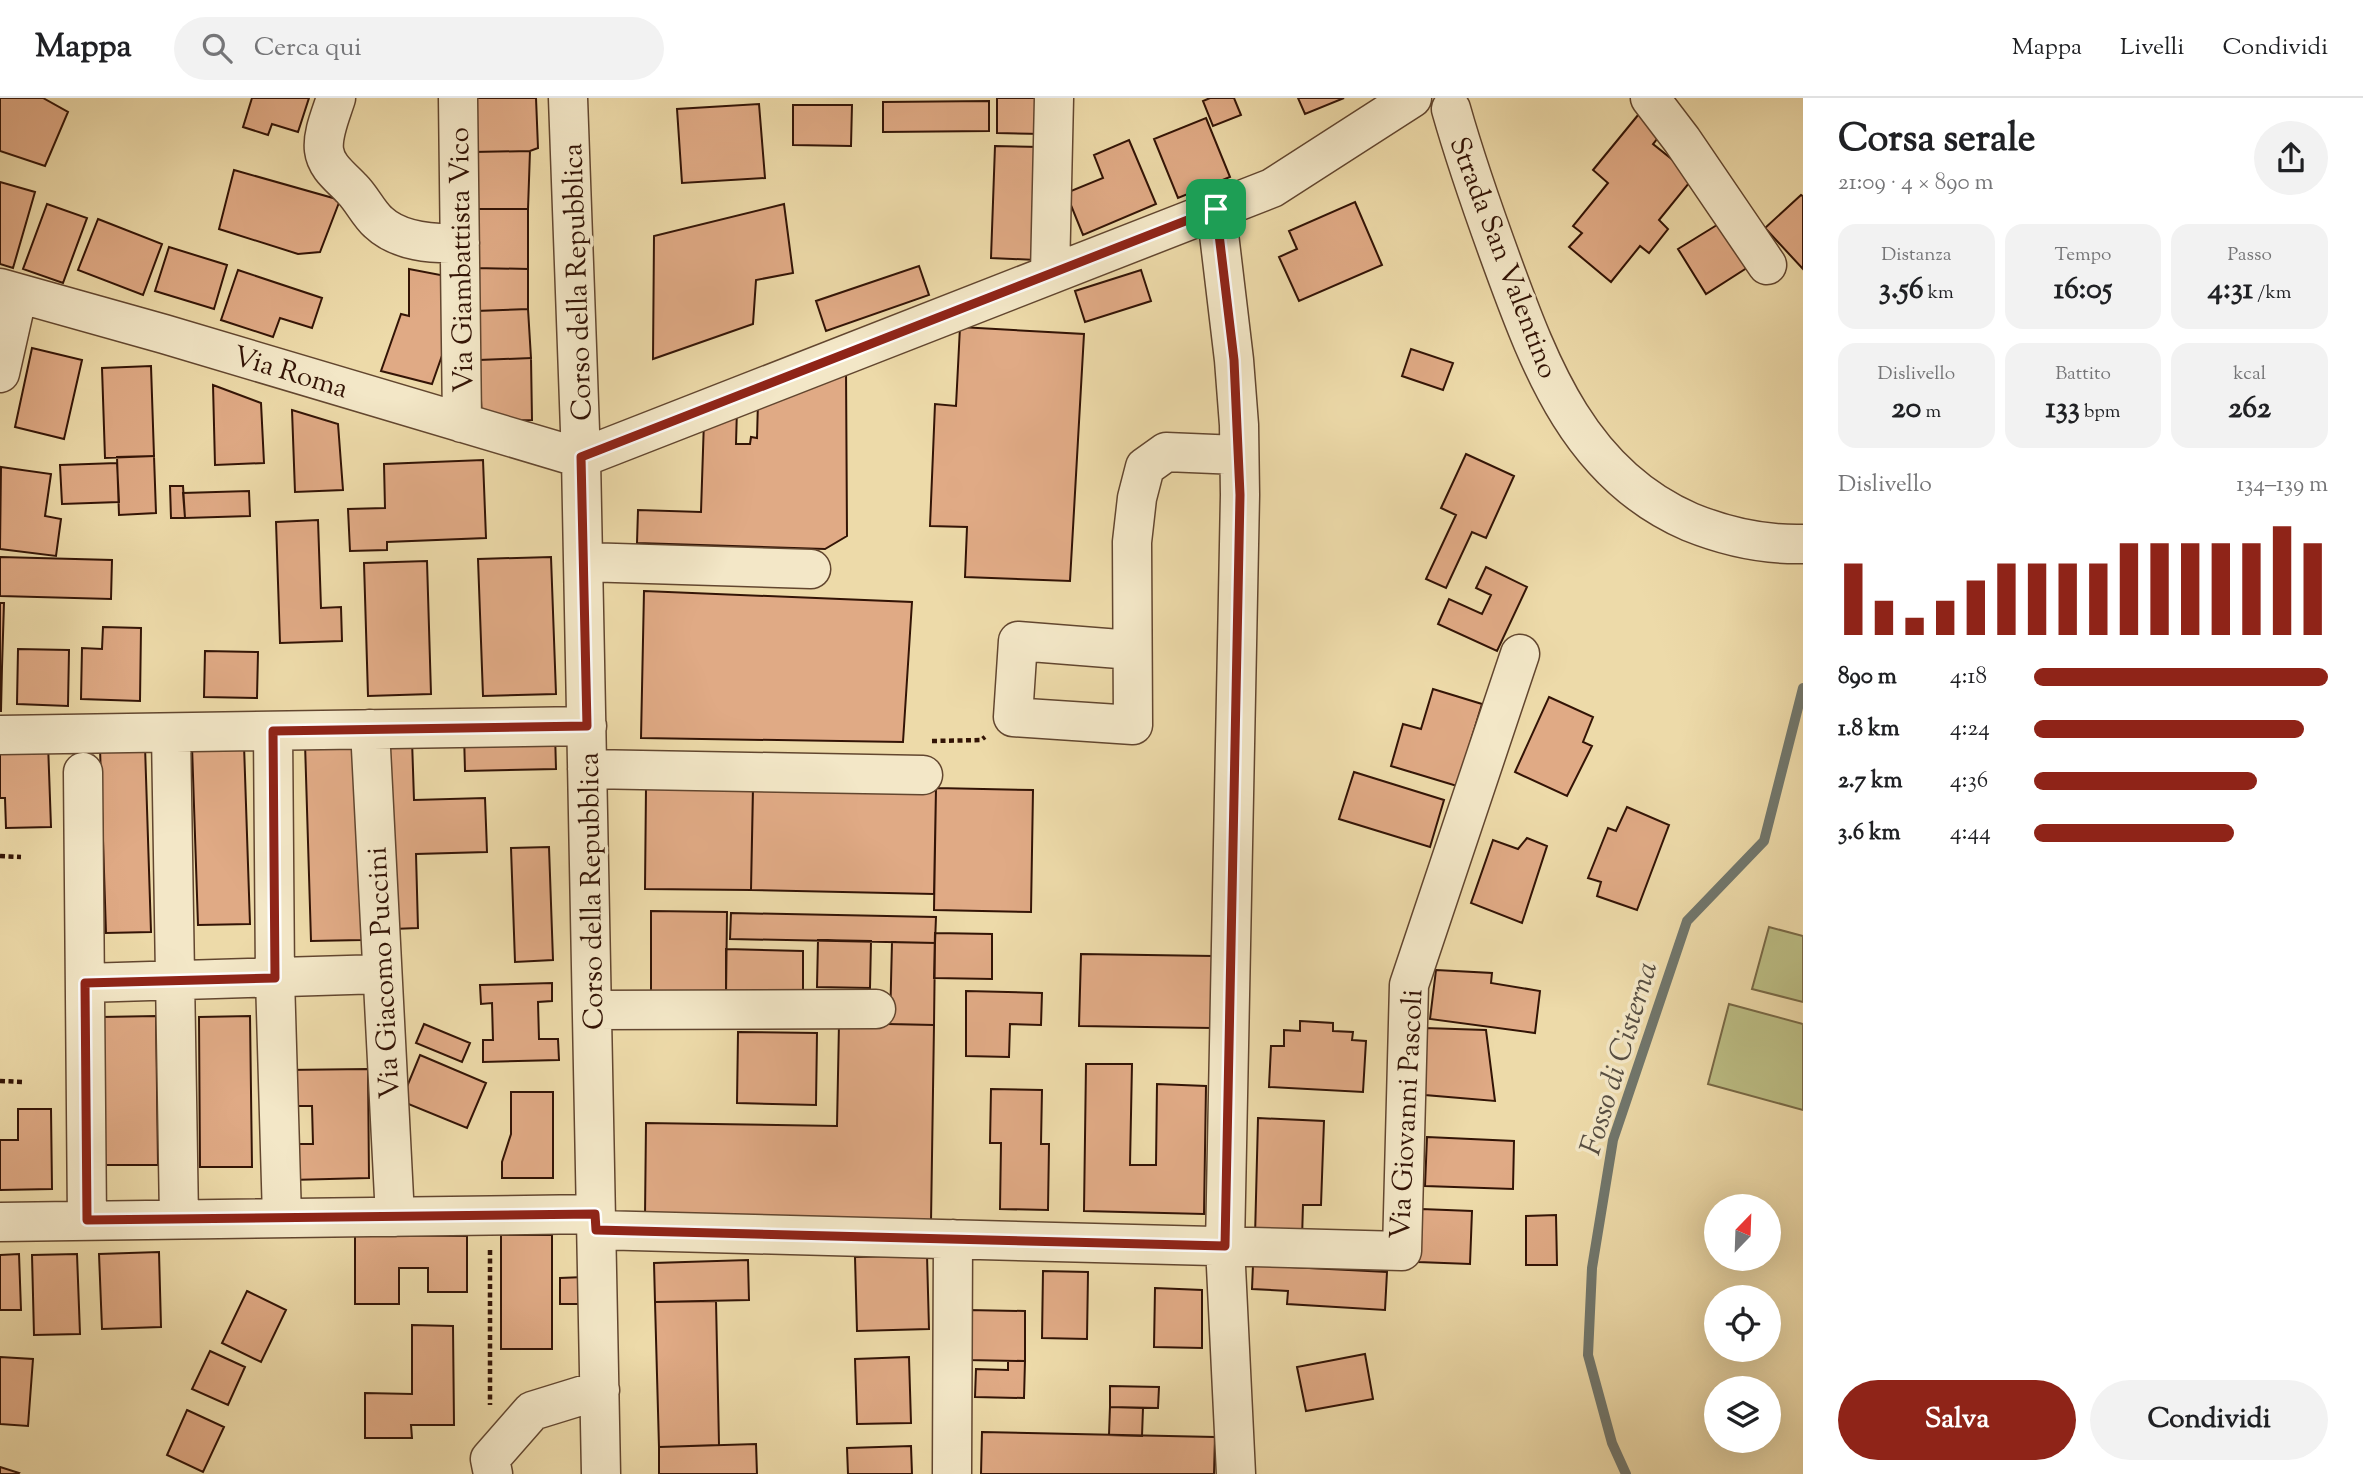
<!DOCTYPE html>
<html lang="it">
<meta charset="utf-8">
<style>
:root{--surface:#fff;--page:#f2f2f2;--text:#202124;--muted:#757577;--line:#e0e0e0;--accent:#8f2418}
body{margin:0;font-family:"Sorts Mill Goudy",serif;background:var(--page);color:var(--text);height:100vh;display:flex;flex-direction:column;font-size:26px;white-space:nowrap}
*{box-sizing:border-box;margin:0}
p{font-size:23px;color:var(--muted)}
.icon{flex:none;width:38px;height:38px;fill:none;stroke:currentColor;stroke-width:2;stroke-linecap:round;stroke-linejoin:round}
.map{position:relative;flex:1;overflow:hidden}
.drawer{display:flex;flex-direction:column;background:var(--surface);width:560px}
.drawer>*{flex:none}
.needle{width:46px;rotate:23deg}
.controls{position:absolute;left:1704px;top:1096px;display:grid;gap:14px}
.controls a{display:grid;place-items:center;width:77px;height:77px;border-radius:50%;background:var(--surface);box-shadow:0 7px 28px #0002;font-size:35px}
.pin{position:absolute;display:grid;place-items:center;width:60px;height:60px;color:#fff;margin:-30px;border-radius:14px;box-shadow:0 4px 10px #0006}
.round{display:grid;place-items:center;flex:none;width:74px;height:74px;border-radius:37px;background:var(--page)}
.headline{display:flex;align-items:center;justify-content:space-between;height:119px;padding:0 35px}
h1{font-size:38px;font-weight:700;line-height:52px}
.figures{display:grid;grid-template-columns:repeat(3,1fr);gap:10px;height:119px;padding:7px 35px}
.figures div{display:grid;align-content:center;border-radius:18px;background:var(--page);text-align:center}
.figures b{font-size:30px;font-weight:700}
.figures small{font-size:19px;font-weight:400}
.figures p{font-size:19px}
.chart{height:196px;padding:14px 35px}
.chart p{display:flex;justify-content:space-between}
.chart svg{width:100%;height:126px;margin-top:7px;stroke:var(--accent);stroke-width:6}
.cta{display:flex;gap:14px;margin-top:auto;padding:14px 35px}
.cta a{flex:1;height:80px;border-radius:42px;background:var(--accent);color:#fff;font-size:28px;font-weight:700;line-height:80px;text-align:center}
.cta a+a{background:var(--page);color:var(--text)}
ul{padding:0 35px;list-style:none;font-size:23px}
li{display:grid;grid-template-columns:112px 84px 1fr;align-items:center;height:52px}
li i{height:18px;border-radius:9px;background:var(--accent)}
header{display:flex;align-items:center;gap:42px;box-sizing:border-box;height:98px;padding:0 35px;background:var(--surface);border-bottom:2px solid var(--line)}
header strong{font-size:33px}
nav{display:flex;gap:38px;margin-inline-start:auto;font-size:24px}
.search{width:490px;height:63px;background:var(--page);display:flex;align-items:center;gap:18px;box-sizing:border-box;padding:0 24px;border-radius:38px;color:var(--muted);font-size:26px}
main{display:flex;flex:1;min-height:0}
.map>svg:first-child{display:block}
</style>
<header>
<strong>Mappa</strong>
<div class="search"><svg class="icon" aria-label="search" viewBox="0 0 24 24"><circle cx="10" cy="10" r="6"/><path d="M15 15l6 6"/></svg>Cerca qui</div>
<nav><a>Mappa</a><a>Livelli</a><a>Condividi</a></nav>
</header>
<main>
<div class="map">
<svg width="1803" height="1376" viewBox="0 0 1803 1376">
<rect width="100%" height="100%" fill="#eddaa9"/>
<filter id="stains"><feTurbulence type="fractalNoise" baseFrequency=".00286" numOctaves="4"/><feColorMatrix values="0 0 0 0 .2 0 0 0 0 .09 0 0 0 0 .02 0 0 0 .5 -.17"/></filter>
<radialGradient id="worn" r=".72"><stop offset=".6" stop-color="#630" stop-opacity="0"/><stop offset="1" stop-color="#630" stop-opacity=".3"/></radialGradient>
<path fill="#bcbe85" stroke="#786946" stroke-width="2" d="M1769 829 1803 838V904L1752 891Z
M1729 906 1803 926V1012L1708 986Z"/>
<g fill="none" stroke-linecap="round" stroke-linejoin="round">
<path stroke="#71776d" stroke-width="10" d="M1626 1376 1612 1345 1588 1257 1592 1170 1613 1042 1687 823 1764 743 1803 590"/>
</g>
<path fill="#e0aa85" stroke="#331406" stroke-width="2" d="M0 0H43L68 14 45 68 0 53Z
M252 0H309L298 34 272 26 268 37 243 29Z
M471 0H536L538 50 530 53 473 54Z
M997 0H1044L1043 36 997 35Z
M1210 0H1234L1241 17 1213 28 1203 3Z
M1298 0H1344L1305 16Z
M989 3V33L883 34V4Z
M759 6 765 80 682 85 677 11Z
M793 7H852L851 48 793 47Z
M1643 11 1666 30 1653 46 1694 79 1659 122 1668 131 1649 155 1640 148 1611 184 1569 149 1582 135 1573 128 1608 85 1593 72Z
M1206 20 1230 79 1178 100 1154 41Z
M1129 42 1156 106 1083 137 1066 95 1103 80 1094 57Z
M995 48 1040 49 1036 162 991 160Z
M530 53 528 111H472L473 54Z
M234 72 340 102 320 154 298 156 219 131Z
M0 84 35 94 13 170 0 166Z
M1801 97 1803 98V171L1765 130Z
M1355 104 1382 167 1299 203 1279 159 1297 151 1289 133Z
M47 106 87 120 63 185 23 171Z
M784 106 793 175 756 182 753 226 653 261 654 138Z
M472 111H528V171L475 170Z
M98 121 162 146 143 197 78 172Z
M1725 122 1753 166 1706 196 1678 151Z
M169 149 227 167 214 211 155 193Z
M919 168 929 197 826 233 816 203Z
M475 170 528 171V211L476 213Z
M409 171 451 179V232L432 286 381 273 401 216 409 218Z
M238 172 322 200 312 230 280 220 273 239 221 222Z
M1141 172 1151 203 1085 224 1075 193Z
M528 211 531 260 479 262 476 213Z
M960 229 1084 236 1070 483 965 479 967 429 930 428 935 306 956 308Z
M32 250 82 262 64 341 15 329Z
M1411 251 1453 265 1443 292 1402 278Z
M531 260 532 322 482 323 479 262Z
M151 268 154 358 105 360 102 270Z
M846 269 847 438 825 451 637 445 638 412 701 414 704 322 737 310 736 346H750L751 339 757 340 758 303Z
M213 287 261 305 264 365 215 367Z
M292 312 338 326 343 392 295 394Z
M1466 356 1514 378 1486 440 1472 434 1446 490 1426 481 1456 417 1441 410Z
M154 358 156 415 119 417 117 359Z
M483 362 486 440 387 444V452L350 453 348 411 385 410 384 366Z
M117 365 119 404 62 406 60 367Z
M1 369 51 376 45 418 61 421 56 458 0 451Z
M170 388H183L185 420H171Z
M249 393 250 418 185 420 183 395Z
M318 422 321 510 341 509 342 543 280 545 276 424Z
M0 459 112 462 111 501 0 498Z
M551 459 556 596 483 598 478 461Z
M427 463 431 596 368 598 364 465Z
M1486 469 1527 489 1497 553 1438 526 1449 501 1482 516 1491 497 1476 490Z
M644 493 912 504 903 644 641 640Z
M0 505H4L2 569H0Z
M103 529 141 530 140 603 81 601 82 550 102 551Z
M18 551 69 552 68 608 17 606Z
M205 553 258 554 257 600 204 599Z
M0 569H2L1 613H0Z
M1433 591 1482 606 1457 688 1391 668 1403 626 1421 631Z
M1549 599 1593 619 1583 644 1592 648 1567 698 1515 674Z
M555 634 556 671 465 673 464 636Z
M387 642H412L414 702 485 700 487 754 416 756 418 830 393 831Z
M355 644 362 842 311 843 305 645Z
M48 645 51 729 6 730 5 700H0V647Z
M244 647 250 826 198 827 192 648Z
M145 648 151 834 106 835 100 650Z
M1354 674 1444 702 1430 749 1339 721Z
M753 688 936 690 934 796 751 792Z
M646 689 753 691 751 792 645 791Z
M936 690 1033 692 1031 814 934 812Z
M1627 709 1669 727 1637 812 1597 798 1601 784 1588 780 1608 730 1616 733Z
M1527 740 1547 748 1522 825 1471 805 1493 742 1518 751Z
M549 749 553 862 515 864 511 750Z
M651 813 727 814 726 900 651 899Z
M731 815 936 819 935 845 730 841Z
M935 835 992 836V881L934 880Z
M818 842 871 843 870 890 817 889Z
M892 844 935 845 934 927 890 926Z
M726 851 803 853V901L726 900Z
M1081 856 1213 858 1212 930 1079 928Z
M1436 872 1492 875 1491 885 1540 893 1535 935 1430 921Z
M552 885V903L538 904 539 941H558L559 962 483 964V942H493L492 905 481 906 480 887Z
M966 893 1042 895 1041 927 1010 926 1009 959 966 958Z
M156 918 158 1067H103L101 919Z
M250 918 252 1069H200L199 919Z
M1300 923 1333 925V933L1353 934 1352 942 1366 943 1363 994 1269 989 1271 948H1284V932L1300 933Z
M839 925 934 927 931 1124 645 1119 646 1025 837 1028Z
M424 926 470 945 462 964 416 945Z
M1424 930 1486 932 1495 1003 1425 997Z
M738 934 817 935 816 1007 737 1005Z
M420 957 486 985 467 1030 401 1003Z
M1086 966H1132L1130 1067H1156L1157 986 1206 988 1204 1116 1084 1113Z
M368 971 369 1080 290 1082V1046H313L312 1008H285V972Z
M991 991 1042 992 1041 1046H1049L1048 1112 1000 1111 1001 1045H990Z
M511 994H553V1080H502V1064L511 1036Z
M18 1011H51L52 1091 0 1092V1042H18Z
M1258 1020 1324 1023 1321 1107H1303L1302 1141 1255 1139Z
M1427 1039 1514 1043 1513 1091 1425 1088Z
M1421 1111 1472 1113 1470 1166 1418 1164Z
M1556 1117 1557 1167H1526V1118Z
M355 1137 467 1138V1194H428V1170H399V1206H355Z
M501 1137H552V1251H501Z
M159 1154 161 1229 102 1231 99 1156Z
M19 1156 21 1212H0V1157Z
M77 1156 80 1236 34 1237 32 1157Z
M927 1157 929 1231 857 1233 855 1159Z
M748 1162 749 1202 655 1204 654 1165Z
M1253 1167 1387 1174 1385 1212 1287 1206 1288 1193 1252 1191Z
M1043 1173 1088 1174 1087 1241 1042 1240Z
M584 1179V1206H560V1180Z
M1155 1190 1202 1192V1250L1154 1249Z
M247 1193 286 1212 261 1264 222 1245Z
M716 1203 719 1347 659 1349 655 1204Z
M967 1212 1025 1213V1263L966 1262Z
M412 1227 453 1228 454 1327H411L412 1340H365V1295L412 1296Z
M210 1253 245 1269 228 1307 192 1291Z
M1365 1256 1373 1301 1306 1313 1297 1269Z
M0 1259 33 1261 28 1328 0 1326Z
M909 1259 911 1325 857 1326 855 1261Z
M1008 1263H1025L1024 1300 975 1299 976 1271 1008 1272Z
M1110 1288 1159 1289 1158 1310 1110 1309Z
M1110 1309 1143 1310 1142 1338 1109 1337Z
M187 1312 224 1329 203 1374 167 1357Z
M982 1334 1215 1339 1214 1376H981Z
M756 1346 757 1376H659V1349Z
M911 1348 912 1376H848L847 1350Z
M0 1369 19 1375 18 1376H0Z"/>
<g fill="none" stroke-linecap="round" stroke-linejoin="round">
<g stroke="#62462f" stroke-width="41">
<path id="minor" d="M336 0C331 16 322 36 324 52 326 69 341 79 352 91 362 101 368 115 378 124 399 144 432 146 460 145
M458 0 462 325
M568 0 581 360 601 1376
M1650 0 1682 42 1767 167
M1451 11C1466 64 1484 115 1503 167 1541 271 1581 377 1690 424 1727 439 1763 447 1803 446
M1216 111 1234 262 1239 327 1240 397 1225 1148 1236 1376
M1050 176 1054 0
M0 190 164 236 581 360
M0 275 18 195
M581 360 1272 90 1412 0
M583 464 811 471
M1132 552 1018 543 1013 619 1133 627 1132 444 1137 400 1145 369 1166 354 1238 357
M370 631 395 1119
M273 633 275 880 282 1120
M171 635 179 1121
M0 637 587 628
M587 671 923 677
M83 674 87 1122
M85 885 382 876
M592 912 876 911
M0 1124 595 1116
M596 1132 1402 1153 1409 887 1520 556
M493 1376 490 1361 532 1313 600 1292
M952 1376 953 1141"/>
</g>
<path stroke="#331406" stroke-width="4.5" stroke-dasharray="5 3.5" stroke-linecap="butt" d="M932 643 981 642 985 639
M0 758 21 759
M0 983 25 984
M490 1152V1307"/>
<use href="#minor" stroke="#f3e7c7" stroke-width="38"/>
</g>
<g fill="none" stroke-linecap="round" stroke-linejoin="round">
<g stroke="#fff" stroke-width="14">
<path id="route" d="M1216 111 1234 262 1240 397 1225 1148 596 1132 595 1116 87 1122 85 885 275 880 273 633 587 628 581 359Z"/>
</g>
<use href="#route" stroke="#8f2418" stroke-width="9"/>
</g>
<g text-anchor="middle" stroke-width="7" stroke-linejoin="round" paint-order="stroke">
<g font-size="28" fill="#331406" stroke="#f3e7c7">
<text transform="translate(1505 159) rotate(69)" y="10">Strada San Valentino</text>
<text transform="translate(460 162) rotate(-91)" y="10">Via Giambattista Vico</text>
<text transform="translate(576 184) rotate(-92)" y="10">Corso della Repubblica</text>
<text transform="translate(291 273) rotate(17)" y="10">Via Roma</text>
<text transform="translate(590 793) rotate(-91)" y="10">Corso della Repubblica</text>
<text transform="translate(382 875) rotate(-93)" y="10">Via Giacomo Puccini</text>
<text transform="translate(1405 1016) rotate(-87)" y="10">Via Giovanni Pascoli</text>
</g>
<g font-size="30" font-style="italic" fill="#574e42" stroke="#f3e7c7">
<text transform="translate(1618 960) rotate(-73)" y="10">Fosso di Cisterna</text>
</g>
</g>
<rect width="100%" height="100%" filter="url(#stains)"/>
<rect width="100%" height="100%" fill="url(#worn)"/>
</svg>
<div class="controls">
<a><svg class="needle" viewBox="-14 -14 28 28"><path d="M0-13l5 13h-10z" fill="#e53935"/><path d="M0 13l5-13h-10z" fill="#757577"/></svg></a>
<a><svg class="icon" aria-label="locate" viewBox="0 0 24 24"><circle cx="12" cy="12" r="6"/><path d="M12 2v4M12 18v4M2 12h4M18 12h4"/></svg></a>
<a><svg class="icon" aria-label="layers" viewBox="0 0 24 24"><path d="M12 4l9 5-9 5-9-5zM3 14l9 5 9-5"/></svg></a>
</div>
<div class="pin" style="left:1216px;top:111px;background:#1e9e55"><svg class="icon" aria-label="arrive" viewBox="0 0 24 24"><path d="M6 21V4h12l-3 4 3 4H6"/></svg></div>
</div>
<section class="drawer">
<div class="headline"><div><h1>Corsa serale</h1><p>21:09 · 4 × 890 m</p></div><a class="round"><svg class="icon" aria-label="share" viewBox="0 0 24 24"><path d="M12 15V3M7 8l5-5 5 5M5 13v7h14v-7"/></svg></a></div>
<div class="figures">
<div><p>Distanza</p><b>3.56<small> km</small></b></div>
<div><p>Tempo</p><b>16:05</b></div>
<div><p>Passo</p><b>4:31<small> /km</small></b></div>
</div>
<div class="figures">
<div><p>Dislivello</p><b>20<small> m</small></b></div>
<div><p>Battito</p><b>133<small> bpm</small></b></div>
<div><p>kcal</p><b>262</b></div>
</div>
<div class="chart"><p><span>Dislivello</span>134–139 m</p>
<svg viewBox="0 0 160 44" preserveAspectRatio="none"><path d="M5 44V19M15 44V32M25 44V38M35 44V32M45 44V25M55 44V19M65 44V19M75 44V19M85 44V19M95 44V12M105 44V12M115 44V12M125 44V12M135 44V12M145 44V6M155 44V12"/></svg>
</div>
<ul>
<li><b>890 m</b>4:18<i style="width:100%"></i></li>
<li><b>1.8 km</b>4:24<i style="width:92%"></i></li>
<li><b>2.7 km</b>4:36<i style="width:76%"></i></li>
<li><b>3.6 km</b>4:44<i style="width:68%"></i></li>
</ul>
<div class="cta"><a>Salva</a><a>Condividi</a></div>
</section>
</main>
